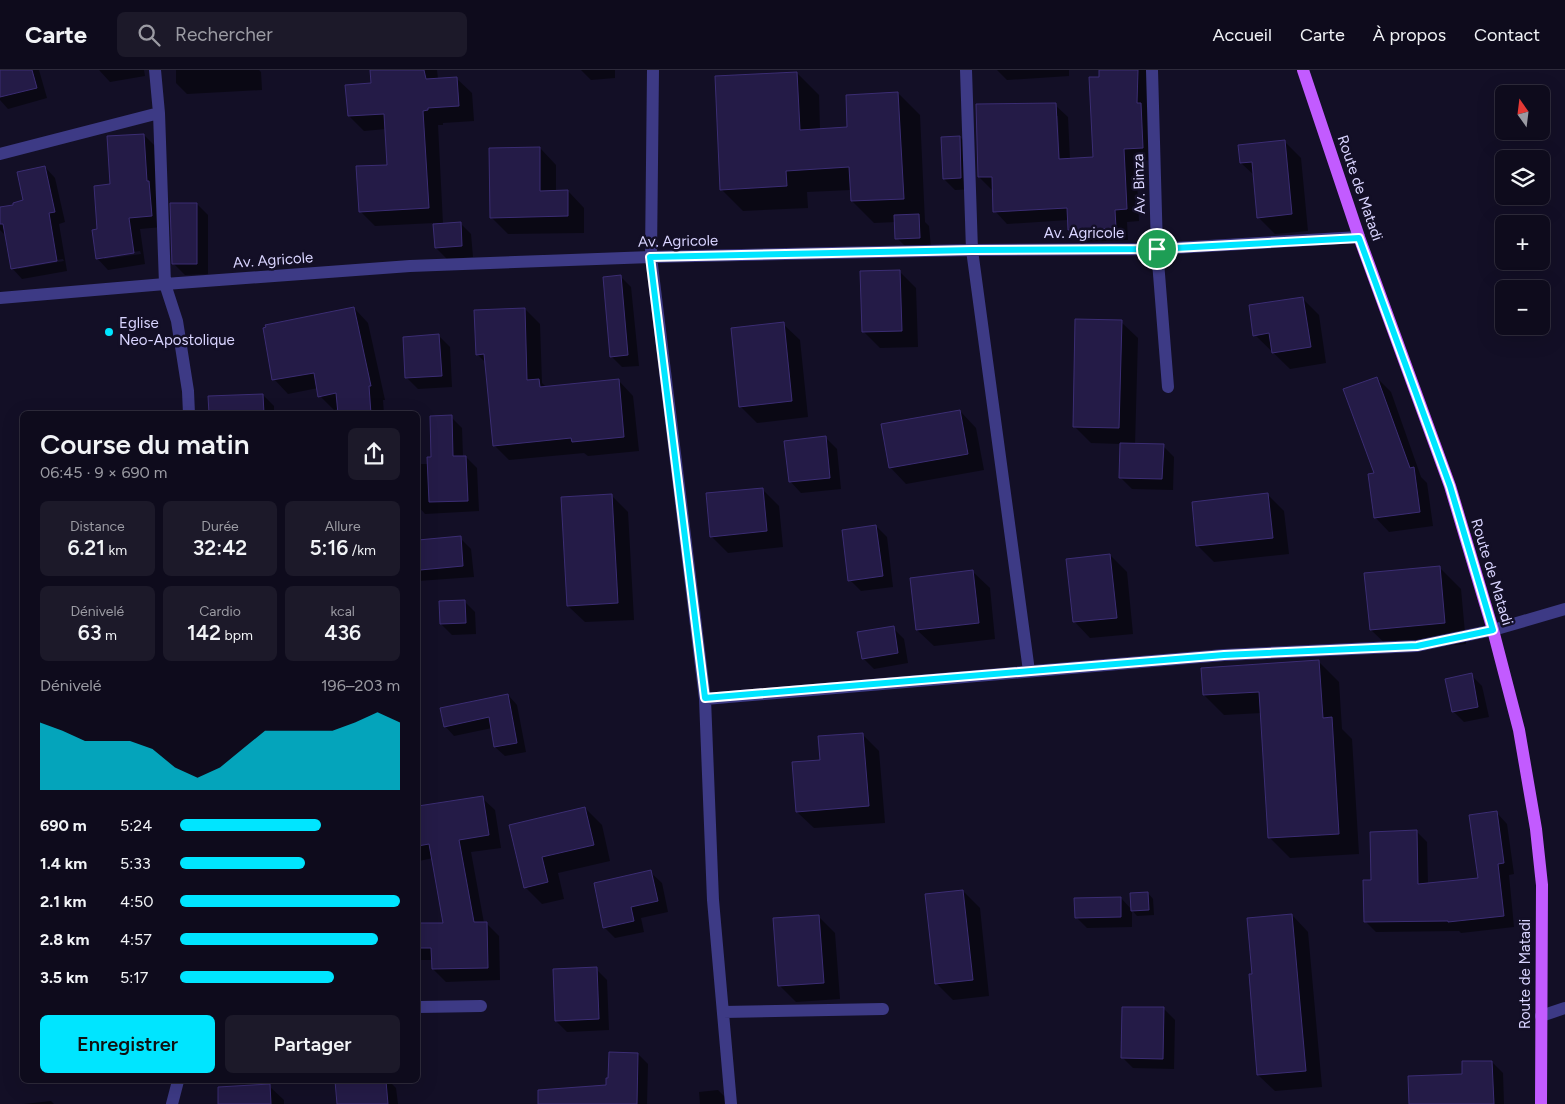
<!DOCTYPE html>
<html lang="fr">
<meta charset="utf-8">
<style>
:root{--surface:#0e0b1c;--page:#1c1929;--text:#f1f3f6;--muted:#9b9ba3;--line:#2e2b3b;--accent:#00e5ff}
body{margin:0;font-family:Figtree,sans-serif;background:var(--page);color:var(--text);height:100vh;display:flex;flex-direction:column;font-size:19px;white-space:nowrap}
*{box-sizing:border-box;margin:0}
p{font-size:16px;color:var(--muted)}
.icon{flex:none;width:28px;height:28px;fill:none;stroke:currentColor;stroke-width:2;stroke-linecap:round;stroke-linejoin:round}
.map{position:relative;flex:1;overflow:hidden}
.side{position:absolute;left:20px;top:341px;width:400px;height:672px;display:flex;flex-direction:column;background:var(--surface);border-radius:8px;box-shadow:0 5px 20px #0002,0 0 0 1px var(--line)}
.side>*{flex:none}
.needle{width:32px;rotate:346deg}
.controls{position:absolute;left:1495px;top:15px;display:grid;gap:10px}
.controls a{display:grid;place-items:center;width:55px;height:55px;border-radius:8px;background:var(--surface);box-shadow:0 5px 20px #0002,0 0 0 1px var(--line);font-size:25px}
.pin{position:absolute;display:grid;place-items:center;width:42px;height:42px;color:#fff;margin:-21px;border:2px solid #fff;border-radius:50%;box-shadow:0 1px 5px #0007}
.round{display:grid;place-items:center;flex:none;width:52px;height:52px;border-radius:8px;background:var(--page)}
.headline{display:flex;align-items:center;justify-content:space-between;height:85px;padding:0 20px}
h1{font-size:28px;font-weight:600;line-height:38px}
.stats{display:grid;grid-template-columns:repeat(3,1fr);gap:8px;height:85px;padding:5px 20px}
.stats div{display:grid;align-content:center;border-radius:8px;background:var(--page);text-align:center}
.stats b{font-size:21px;font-weight:600}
.stats small{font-size:14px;font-weight:400}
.stats p{font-size:14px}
.chart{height:140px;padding:10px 20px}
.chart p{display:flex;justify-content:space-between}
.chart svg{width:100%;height:90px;margin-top:5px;fill:var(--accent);opacity:.7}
.button{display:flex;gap:10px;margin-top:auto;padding:10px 20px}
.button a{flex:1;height:58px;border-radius:8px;background:var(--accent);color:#111;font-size:20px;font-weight:600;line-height:58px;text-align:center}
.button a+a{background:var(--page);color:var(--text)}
ul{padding:0 20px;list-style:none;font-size:16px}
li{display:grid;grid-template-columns:80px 60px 1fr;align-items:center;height:38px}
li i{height:12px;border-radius:6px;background:var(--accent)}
header{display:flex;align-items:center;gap:30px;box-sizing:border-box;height:70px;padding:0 25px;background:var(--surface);border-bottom:1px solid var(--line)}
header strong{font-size:24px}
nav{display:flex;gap:28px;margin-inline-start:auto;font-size:18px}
.search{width:350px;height:45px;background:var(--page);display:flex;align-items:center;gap:12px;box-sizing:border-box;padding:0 18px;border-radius:8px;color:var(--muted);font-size:19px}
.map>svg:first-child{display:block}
</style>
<header>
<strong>Carte</strong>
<div class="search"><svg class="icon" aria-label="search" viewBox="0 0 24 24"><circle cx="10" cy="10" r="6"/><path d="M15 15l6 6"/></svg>Rechercher</div>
<nav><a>Accueil</a><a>Carte</a><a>À propos</a><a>Contact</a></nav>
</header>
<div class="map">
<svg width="1565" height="1034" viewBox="0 0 1565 1034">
<rect width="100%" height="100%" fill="#130f26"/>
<path fill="#0007" fill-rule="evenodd" d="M0 0H39L47 28 8 39 0 30Z
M99 0H144L145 6 110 12Z
M176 0H259L261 2 262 20 187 24 176 13Z
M371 0H437L438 9 456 8 472 23 474 51 443 53V55H438L443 154 460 153 471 164 473 187 447 189 436 178 434 153 375 156 360 141 389 96 386 59 364 61 349 46 373 14Z
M581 0H615V8L591 10Z
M997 0H1069V6L1007 10Z
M1100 0H1150L1155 90 1136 91 1139 151 1127 152 1128 170 1081 172 1069 160 1068 150 1007 154 995 141 993 119 992 120 979 107 1055 35 1068 47 1070 90 1094 88ZM1055 46H1058L1060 95H1058Z
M797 3 819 25 820 60 849 59 898 23 920 45 925 152 929 156 931 178 908 179 897 168 896 152 874 153 852 131 851 120 807 122 808 138 743 141 721 119Z
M144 65 155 76 162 157 140 159 145 194 108 200 97 188 99 160 112 116ZM140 181 141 184 104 189V186Z
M960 67 971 78 972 119 955 120 944 109Z
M1284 71 1301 88 1308 161 1275 164 1258 147 1255 106 1241 93Z
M540 78 556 95V121H568L584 138V163L508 164 491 147Z
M45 97 55 108 65 152 59 154 67 201 22 209 12 198 5 165 0 160V138L15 136 24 131ZM63 189 64 191 18 199V196Z
M197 134 208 145V204L185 205 174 194Z
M899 201 916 218 918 277 880 278 864 262Z
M620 206 631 217 639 296 622 297 611 286Z
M1302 228 1319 245 1326 293 1290 299 1255 265Z
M354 238 368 253 385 330H383L384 344H340L339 339 334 340 320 326 318 318 288 324 274 309Z
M525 239 540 254 542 313 546 317 618 310 633 326 639 381 588 386 584 383 509 390 494 375 486 293 477 284Z
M1121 252 1138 268 1135 375 1163 376 1174 387 1173 420 1132 419 1121 408V374L1091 373 1074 356Z
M783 254 800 270 808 347 757 353 740 336Z
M439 266 450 277 452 317 418 319 407 308Z
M1377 308 1391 322 1421 407 1427 413 1433 456 1389 462 1375 447Z
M263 325 274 336V344H210Z
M960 341 976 358 984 400 906 414 890 397Z
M451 347 462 358 463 387H466L477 398 479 441 425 444 418 436V394H428Z
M826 368 837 379 841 419 801 423 790 411Z
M762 419 779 436 783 477 728 483 711 466Z
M1267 424 1284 441 1289 484 1214 492 1198 476Z
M611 425 628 442 634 550 585 552 568 536Z
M876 456 887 467 893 517 861 521 850 510Z
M460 468 471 479 474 507 418 511V472Z
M1110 485 1127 502 1133 564 1090 568 1074 551Z
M1439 497 1461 519 1466 574 1393 581 1371 560Z
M973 502 990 518 995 569 934 576 917 560Z
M464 531 475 542 476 564 452 565 441 554Z
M893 558 904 569 908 593 874 599 863 588Z
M1319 592 1339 612 1342 659 1352 669 1359 784 1290 788 1270 768 1262 643 1224 645 1204 625Z
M1471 605 1482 616 1489 647 1464 652 1453 641Z
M508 625 517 635 526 682 505 686 495 677 492 658 454 666 445 656Z
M862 664 879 681 885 753 814 758 797 742 822 691Z
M482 728 495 740 501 778 471 782 484 853H486L499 866 500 910 446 912 433 899V890H418V854H444L433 788 419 791 418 790V743Z
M585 738 602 755 610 791 558 803 564 829 542 834 525 817 510 756Z
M1496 742 1507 754 1514 804 1509 805 1514 857 1461 863 1459 861 1376 862 1365 851 1372 811 1416 761 1427 772 1428 815 1480 809Z
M650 802 662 813 668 842 641 848 644 862 615 868 604 857Z
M963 821 980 838 989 926 953 930 936 913Z
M1148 823 1153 829 1154 845 1137 846 1132 840V857L1087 858 1076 847 1121 828 1132 840Z
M1292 845 1308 862 1322 1017 1275 1021 1258 1005 1253 905Z
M818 846 835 863 840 929 796 932 779 915Z
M596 899 607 910 609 960 567 962 556 951Z
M1164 939 1175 950 1174 999 1133 998 1122 987Z
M638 984 648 994 647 1034H540L607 1016Z
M1492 992 1503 1003 1504 1034H1410L1464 1005Z
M344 1011H389L396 1018 398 1034H339Z
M269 1016 284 1030V1034H220Z
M718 1020 729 1031V1034H700L699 1022Z
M51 1031 54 1034H24Z"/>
<path fill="#241b47" stroke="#3b2d73" d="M0 0H32L37 18 0 27Z
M370 0H424L426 9 457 7 459 36 428 38V40L423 41 429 138 359 142 356 96 387 95 384 44 348 46 345 15 371 13Z
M1099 0H1138L1137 33H1141L1143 78 1124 79 1127 139 1115 140 1116 158 1068 160 1067 138 993 142 992 107H978L976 34 1056 33 1059 89 1093 87 1089 7H1099Z
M797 2 800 60 847 57 846 25 898 22 904 129 851 131 849 97 786 101 787 116 720 120 715 6Z
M144 64 147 111H149L152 146 129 148 134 183 96 189 92 160 97 159 94 116 110 114 107 66Z
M960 66 961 108 943 109 941 67Z
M1285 70 1292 144 1257 148 1252 92 1240 93 1238 75Z
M540 77V121L568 120V146L490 148 489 78Z
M45 96 55 142 49 143 57 191 11 199 3 154H0V137L13 135V133L23 130 17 102Z
M170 133H197V194H172Z
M919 144 920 168 895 169 894 145Z
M461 152 462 176 435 178 433 154Z
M900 200 902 261 862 262 860 201Z
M621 205 628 285 610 287 603 207Z
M1303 227 1311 277 1272 283 1269 263 1253 266 1249 235Z
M354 237 371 316H369L371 344H338L336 323 318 327 314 303 272 310 263 258 266 257 265 255Z
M525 238 527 310 539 309 540 317 619 309 624 367 572 372 571 368 493 376 484 284 476 285 474 240Z
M1075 249 1122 250 1119 358 1073 357Z
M784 252 792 331 739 337 731 258Z
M439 264 442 306 405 308 403 267Z
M1377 307 1410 398 1414 397 1420 442 1374 448 1368 404 1374 403 1343 319Z
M263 324 264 344H209L208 326Z
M960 340 968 384 889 398 881 354Z
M452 345 453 386H466L468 431 429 432 427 387H431L430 346Z
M826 366 830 408 789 412 784 371Z
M1120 373 1164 374 1162 409 1119 408Z
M763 418 767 461 710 467 706 423Z
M1268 423 1273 468 1196 476 1192 432Z
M612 424 618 533 567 536 561 427Z
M876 455 883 506 848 511 842 460Z
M461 466 463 496 420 500 418 470Z
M1110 484 1117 548 1073 552 1066 489Z
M1440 496 1445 553 1370 560 1364 503Z
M973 500 979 553 916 560 910 508Z
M465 530 466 553 440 554 439 531Z
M894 556 898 583 862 589 857 562Z
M1319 590 1323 648 1332 647 1339 764 1268 768 1259 622 1203 625 1201 598Z
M1472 603 1478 637 1452 642 1445 609Z
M508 624 517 673 494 677 489 647 444 657 440 638Z
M863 663 869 736 796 742 792 692 820 690 818 666Z
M483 726 489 765 459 770 474 852H487L488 898 432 899 431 878H418V853H443L429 774 418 776V736Z
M585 737 594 775 542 787 548 812 524 818 509 755Z
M1497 741 1504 793 1498 794 1504 846 1448 852V851L1364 852 1363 810H1371L1370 762 1417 760 1418 814 1478 808 1469 745Z
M651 800 658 831 631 837 634 851 603 858 594 813Z
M963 820 973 910 935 914 925 824Z
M1148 822 1149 840 1131 841 1130 823Z
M1121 827V847L1075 848 1074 828Z
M1292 844 1306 1001 1257 1005 1249 904H1252L1247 848Z
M819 845 824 913 778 916 773 848Z
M597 897 599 949 555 951 553 899Z
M1122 937H1164L1163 989 1121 988Z
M609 982 638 983 637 1034H538V1020L606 1015V1008H608Z
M1462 991H1492L1494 1034H1409L1408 1006 1462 1004Z
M335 1011H386L388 1034H337Z
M270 1014 271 1034H218V1017Z"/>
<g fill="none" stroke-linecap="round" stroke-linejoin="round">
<path stroke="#3d3a85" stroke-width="12" d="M155 0 159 43 165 214 177 251 188 321 189 344
M653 0 651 187 705 629 713 830 731 1034
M966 0 972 180 1029 601
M1152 0 1157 179 1168 317
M0 84 159 43
M0 228 165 214 410 196 651 187 972 180 1157 179 1359 167
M705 629 1224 585 1417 576 1493 560 1565 539
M418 937 481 936
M723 942 883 939
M1541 946 1565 938
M172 1034 178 1011"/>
<path stroke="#c25bff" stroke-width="12" d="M1303 0 1359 167 1450 416 1493 560 1519 660 1536 759 1542 815 1541 1034"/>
</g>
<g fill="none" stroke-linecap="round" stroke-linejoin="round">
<g stroke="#fff" stroke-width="10">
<path id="route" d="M1359 168 1450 416 1493 560 1417 576 1224 585 705 628 650 187 972 180 1157 179Z"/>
</g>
<use href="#route" stroke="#00e5ff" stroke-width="6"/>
</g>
<circle fill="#00e5ff" stroke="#130f26" stroke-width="2" cx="109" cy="262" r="5"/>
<g text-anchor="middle" stroke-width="5" stroke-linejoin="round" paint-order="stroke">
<g font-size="15" fill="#d9d4ff" stroke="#130f26">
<text transform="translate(1139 114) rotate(-92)" y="5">Av. Binza</text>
<text transform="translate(1360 118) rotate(71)" y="5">Route de Matadi</text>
<text x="1084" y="168">Av. Agricole</text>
<text transform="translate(678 171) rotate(-1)" y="5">Av. Agricole</text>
<text transform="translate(273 190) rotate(-4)" y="5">Av. Agricole</text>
<text transform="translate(1492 502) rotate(73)" y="5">Route de Matadi</text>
<text transform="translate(1525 904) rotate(-90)" y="5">Route de Matadi</text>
</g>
<g font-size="15" fill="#d9d4ff" stroke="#130f26" text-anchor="start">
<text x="119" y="258">Eglise<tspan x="119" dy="17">Neo-Apostolique</tspan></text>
</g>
</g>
</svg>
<div class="controls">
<a><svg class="needle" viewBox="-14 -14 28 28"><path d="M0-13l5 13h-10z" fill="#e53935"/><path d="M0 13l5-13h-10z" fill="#9b9ba3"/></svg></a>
<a><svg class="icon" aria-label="layers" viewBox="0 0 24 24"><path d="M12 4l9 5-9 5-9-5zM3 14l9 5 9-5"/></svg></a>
<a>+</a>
<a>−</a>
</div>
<div class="pin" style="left:1157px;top:179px;background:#1e9e55"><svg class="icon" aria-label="arrive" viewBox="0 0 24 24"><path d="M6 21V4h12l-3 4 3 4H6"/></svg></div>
<section class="side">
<div class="headline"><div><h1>Course du matin</h1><p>06:45 · 9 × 690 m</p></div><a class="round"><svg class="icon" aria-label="share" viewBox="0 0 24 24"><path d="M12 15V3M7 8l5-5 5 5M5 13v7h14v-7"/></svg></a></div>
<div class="stats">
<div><p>Distance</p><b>6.21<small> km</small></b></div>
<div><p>Durée</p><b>32:42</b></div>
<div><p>Allure</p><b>5:16<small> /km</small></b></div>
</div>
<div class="stats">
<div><p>Dénivelé</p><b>63<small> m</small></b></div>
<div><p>Cardio</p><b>142<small> bpm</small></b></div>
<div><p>kcal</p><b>436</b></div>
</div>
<div class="chart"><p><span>Dénivelé</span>196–203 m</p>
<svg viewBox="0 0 160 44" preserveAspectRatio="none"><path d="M0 44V11L10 15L20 20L30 20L40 20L50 24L60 33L70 38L80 33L90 24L100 15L110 15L120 15L130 15L140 11L150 6L160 11V44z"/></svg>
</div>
<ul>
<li><b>690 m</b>5:24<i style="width:64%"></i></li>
<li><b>1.4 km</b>5:33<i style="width:57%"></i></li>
<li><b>2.1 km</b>4:50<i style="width:100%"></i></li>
<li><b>2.8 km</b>4:57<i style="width:90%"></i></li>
<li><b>3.5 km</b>5:17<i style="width:70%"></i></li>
</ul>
<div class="button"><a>Enregistrer</a><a>Partager</a></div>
</section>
</div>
